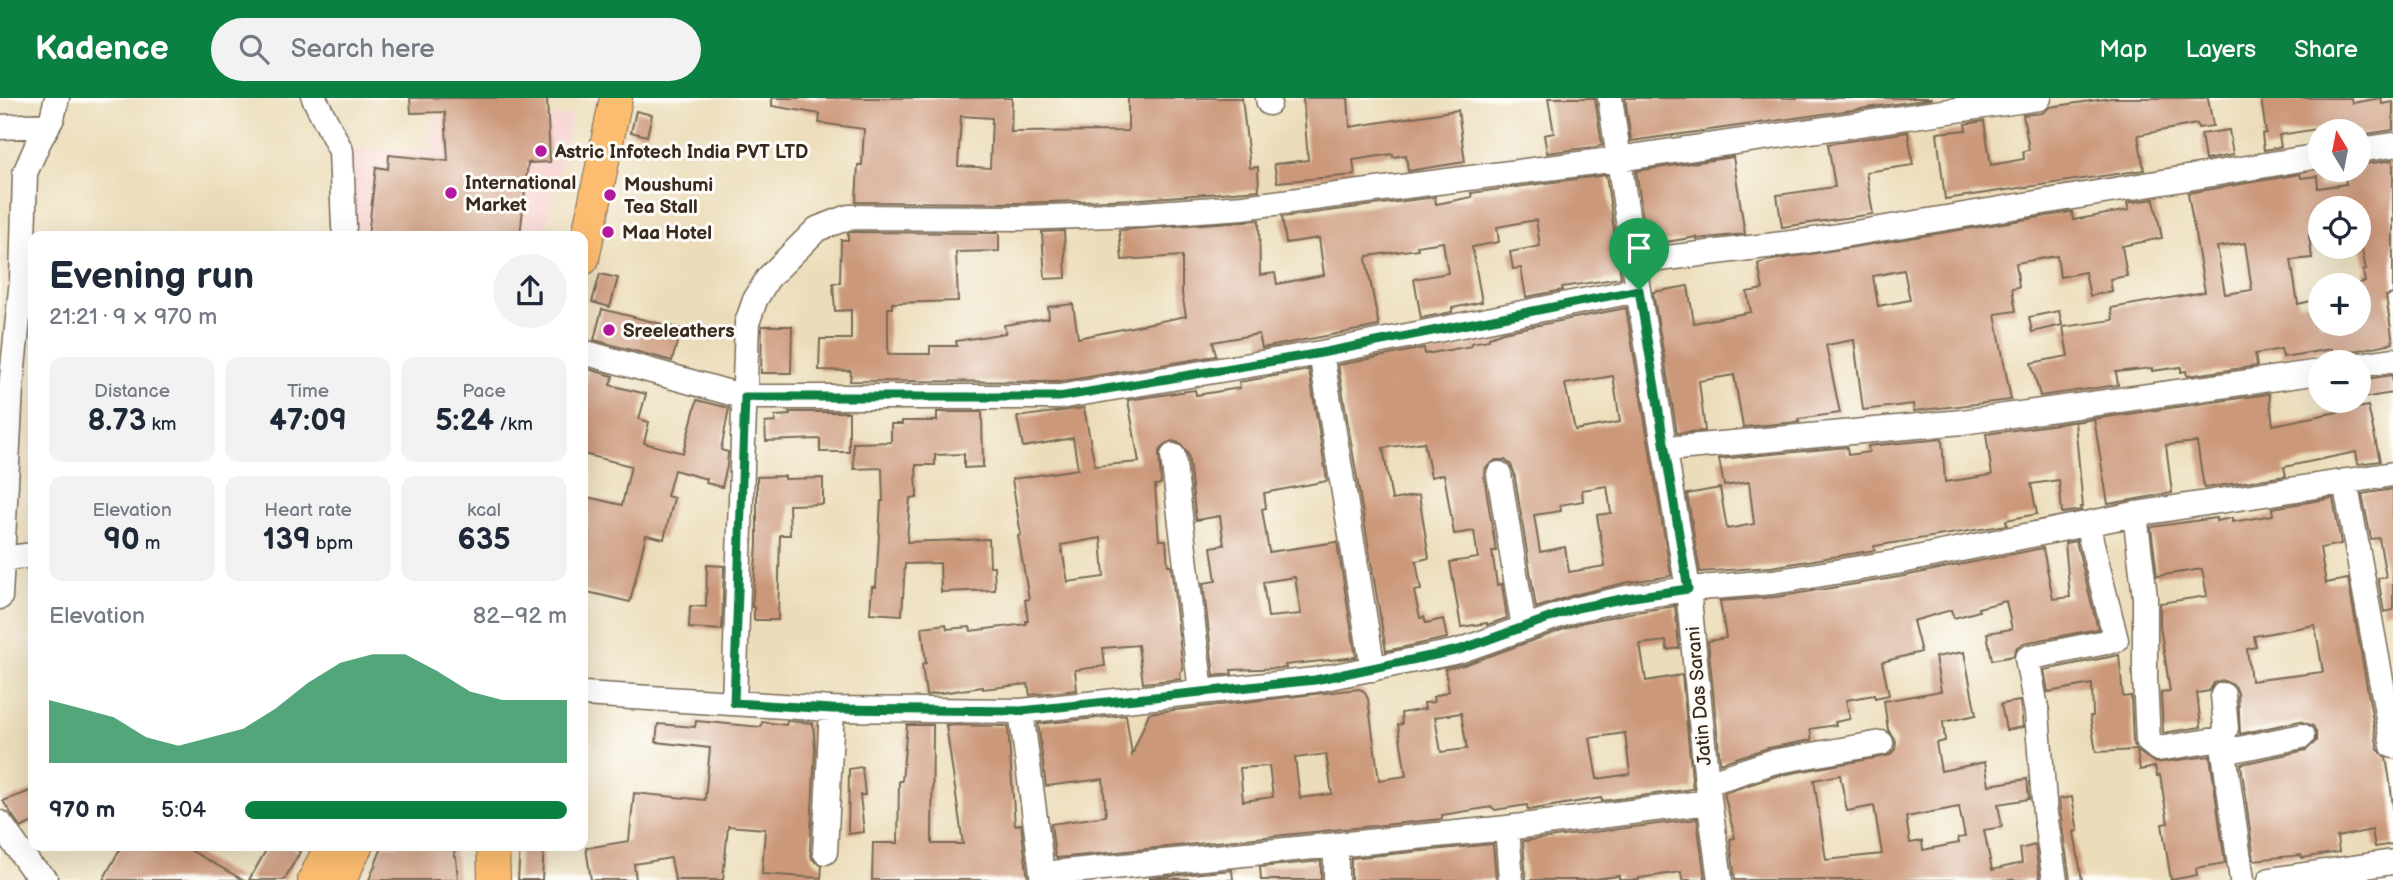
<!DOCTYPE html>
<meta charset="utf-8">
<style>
:root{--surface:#fff;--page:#f2f2f3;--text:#1f2937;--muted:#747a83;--accent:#0b8043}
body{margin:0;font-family:"Balsamiq Sans",sans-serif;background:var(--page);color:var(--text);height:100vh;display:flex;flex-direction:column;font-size:26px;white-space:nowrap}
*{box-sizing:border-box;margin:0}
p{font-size:23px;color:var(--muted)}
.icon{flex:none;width:38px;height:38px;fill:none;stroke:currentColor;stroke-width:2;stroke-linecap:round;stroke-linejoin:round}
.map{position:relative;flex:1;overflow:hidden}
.drawer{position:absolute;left:28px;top:133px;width:560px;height:620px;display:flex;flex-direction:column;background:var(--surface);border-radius:14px;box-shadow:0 7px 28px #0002}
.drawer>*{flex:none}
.needle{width:46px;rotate:350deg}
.buttons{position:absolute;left:2308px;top:21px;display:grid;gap:14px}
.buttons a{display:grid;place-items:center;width:63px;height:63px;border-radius:50%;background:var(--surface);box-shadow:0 7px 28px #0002;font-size:35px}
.pin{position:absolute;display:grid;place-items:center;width:60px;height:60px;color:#fff;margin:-72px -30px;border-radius:50% 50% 50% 0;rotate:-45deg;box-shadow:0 0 7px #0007}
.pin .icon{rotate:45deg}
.round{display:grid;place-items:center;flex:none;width:74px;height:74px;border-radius:37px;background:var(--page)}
.summary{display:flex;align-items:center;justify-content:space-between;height:119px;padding:0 21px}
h1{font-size:38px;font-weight:800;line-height:52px}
.figures{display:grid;grid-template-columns:repeat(3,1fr);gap:10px;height:119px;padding:7px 21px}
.figures div{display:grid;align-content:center;border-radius:14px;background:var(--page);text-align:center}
.figures b{font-size:30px;font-weight:800}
.figures small{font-size:19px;font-weight:400}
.figures p{font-size:19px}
.chart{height:196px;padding:14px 21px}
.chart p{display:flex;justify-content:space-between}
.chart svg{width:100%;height:126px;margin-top:7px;fill:var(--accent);opacity:.7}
ul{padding:0 21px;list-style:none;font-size:23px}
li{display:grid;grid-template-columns:112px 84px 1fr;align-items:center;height:52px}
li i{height:18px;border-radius:9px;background:var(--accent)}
header{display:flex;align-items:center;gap:42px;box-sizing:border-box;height:98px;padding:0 35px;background:var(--accent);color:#fff}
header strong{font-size:33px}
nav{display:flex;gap:38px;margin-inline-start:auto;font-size:24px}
.search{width:490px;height:63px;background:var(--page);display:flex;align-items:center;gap:18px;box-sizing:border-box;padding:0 24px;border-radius:38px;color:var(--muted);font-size:26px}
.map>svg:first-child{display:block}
</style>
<header>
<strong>Kadence</strong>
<div class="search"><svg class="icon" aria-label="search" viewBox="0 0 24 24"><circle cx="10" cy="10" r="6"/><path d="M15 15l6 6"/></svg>Search here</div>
<nav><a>Map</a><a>Layers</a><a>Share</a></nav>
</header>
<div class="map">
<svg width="2393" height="782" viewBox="0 0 2393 782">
<rect width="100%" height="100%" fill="#fdfcf7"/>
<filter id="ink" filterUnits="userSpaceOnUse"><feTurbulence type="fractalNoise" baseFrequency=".0143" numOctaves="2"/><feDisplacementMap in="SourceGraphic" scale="14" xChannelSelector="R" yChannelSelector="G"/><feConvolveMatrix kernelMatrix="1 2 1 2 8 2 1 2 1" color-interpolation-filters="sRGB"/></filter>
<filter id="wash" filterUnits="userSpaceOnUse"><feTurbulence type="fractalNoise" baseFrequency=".00686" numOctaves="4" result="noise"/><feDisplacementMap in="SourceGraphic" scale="28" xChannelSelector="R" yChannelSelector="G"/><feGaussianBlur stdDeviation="1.57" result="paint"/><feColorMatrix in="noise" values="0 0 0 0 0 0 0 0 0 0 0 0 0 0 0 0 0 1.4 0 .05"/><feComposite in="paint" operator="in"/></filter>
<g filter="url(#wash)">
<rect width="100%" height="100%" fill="#ecddba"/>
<path fill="#f7d0ce" d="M572 18 544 138H348L346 51 431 52V19Z"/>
<g id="blocks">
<path fill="#cc987a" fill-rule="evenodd" d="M410 0H547L550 64 528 65 520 138H368L376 69 388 71 389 57 448 63 445 14 411 15Z
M772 0H1012L1011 34 1128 33V0H1242L1250 70 1258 69 1259 92 1141 101 1019 105 856 104 858 67H862L864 31 819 25 820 16 772 8ZM961 18 992 20 990 70 958 68Z
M1303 0H1348L1350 29 1458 12 1465 64 1408 73 1406 57 1393 59V56L1353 62 1355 77 1277 84 1274 66 1308 62Z
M1548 0H1595L1602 48 1547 55 1544 37 1554 35Z
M1625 0H1931V1L1631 43Z
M2111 0H2208L2213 28 2198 30 2197 26 2138 37 2144 72 1945 101 1937 35 1966 32 1965 26 1984 23 1991 67 2024 61 2023 53 2029 52 2023 17 2042 15 2050 9Z
M2261 0H2351L2352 5 2381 0 2382 6 2393 4V32L2359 37V33H2324L2323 30 2279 37 2281 49 2264 52 2262 36 2266 35Z
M636 13 652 17 647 38 631 34Z
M2229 32 2233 57 2205 62 2201 36Z
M1908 34 1913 67 1866 74 1873 116 1782 129 1777 97 1835 89 1828 46Z
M1733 59 1745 136 1697 141V139L1647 147 1636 73Z
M2393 62V196L2386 198 2393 245 2359 252 2333 255 2332 251 2283 259 2281 251 2255 256 2257 268 2187 278 2186 273 2181 274V269L2152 273V270L2116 274 2118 287 2040 298 2031 265 2068 258 2063 229 2113 222 2111 210 2205 194 2188 95 2300 76 2301 80 2317 78 2318 90 2346 86 2344 72H2359V67ZM2320 110H2359V137L2366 172 2363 173 2365 184 2359 185V226H2320L2315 202 2298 206 2291 162 2312 160 2309 137 2320 135ZM2245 145 2252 192 2225 196 2217 149Z
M1606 77 1621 180 1562 189 1563 192 1526 199 1521 170 1513 171 1510 154 1540 148 1536 122 1497 129 1499 144 1472 149 1482 204 1452 210V214L1421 220 1414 181 1448 175 1443 144 1417 148 1418 151 1368 158 1366 161 1379 228 1262 250 1259 236 1241 239 1213 244 1216 258 1058 284 850 283 851 273 819 272 820 241H851V212L835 213 833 185H840L841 142H848V135L852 134 999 135V153L956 154 958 203 892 205V210H888V256H930V248H957L956 243 1006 235 1004 227 1049 220 1048 209 1073 206 1078 240 1186 218 1182 196V158L1122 162 1119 132 1259 122 1260 177 1275 175 1277 186 1324 177 1319 140 1286 145 1282 119 1435 99 1436 106 1472 99 1471 95Z
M2154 101 2162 140 2122 148 2127 178 2110 181 2112 193 2090 198 2085 174 2060 179 2057 158 2016 165 2019 189 2012 190 2016 213 1995 216 2011 302 1914 313 1913 306 1863 312 1854 242 1826 247 1840 315 1798 321 1799 324 1743 329 1734 277 1699 283 1705 333 1677 335 1653 194 1688 188 1694 225 1709 222 1751 214 1747 194 1763 191 1758 166 1767 163 2072 114 2073 122 2129 112 2127 105ZM1904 172 1910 202 1878 208 1873 178Z
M1064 133 1066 180 1045 181 1042 134Z
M600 176 618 180 610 209 592 204Z
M1626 210 1671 478 1624 485 1574 497 1536 510 1514 374 1511 367 1505 362H1496L1485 370 1484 378 1496 453H1492L1497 487 1502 486 1507 520 1487 527V525L1461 529 1450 464 1478 460 1474 433 1454 436 1444 376 1431 379 1424 344 1383 350 1392 402 1419 397 1429 460 1416 463 1421 492 1414 493 1420 520 1424 519 1426 525 1443 521 1447 540 1386 553 1338 267 1424 250 1425 256 1472 248 1471 245 1489 242V239L1503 234ZM1613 278 1620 324 1575 332 1565 286ZM1607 388 1611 415 1597 417 1605 468 1569 474 1565 449 1540 454 1534 417 1561 413 1560 407 1583 403 1582 392Z
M602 211 681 231 672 263 594 242Z
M2059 213 2062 227 2032 234 2029 219Z
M762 228H792L791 275H761Z
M588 271 613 278 610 287 646 296 639 321 649 324 644 345 683 355 697 302 729 310 721 352 728 354 727 368 722 389 706 385 707 381 674 372 667 398 674 400 664 441 646 437 630 504 583 493V398L622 407 631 368 583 356V289Z
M1309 272 1327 383 1264 395 1266 410 1262 411 1269 454 1337 444 1356 559 1285 567 1286 570 1231 572 1232 576 1214 578 1203 485 1216 483 1211 449 1224 447 1220 418 1196 422 1188 356 1179 345 1172 343 1165 346 1159 353 1161 386 1155 387 1159 442H1166L1168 467H1171L1183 572 1180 574 1181 581 1143 585 1138 547 1103 550 1105 568 1075 572 1077 592 1030 597 1028 586 983 591V589L926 597 922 566 926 565 922 529 946 526 947 531 970 529 971 533 1026 526V523H1028L1025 502 1029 501 1018 438 1021 437 1012 381 1078 371 1073 340 1023 349 1017 319 1084 310 1095 368 1139 364 1128 302 1195 292 1196 297 1240 290 1239 284ZM1101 440 1104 479 1068 484 1061 447ZM1295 479 1301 516 1268 519 1263 484Z
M2392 277 2393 295 2362 300 2359 282Z
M2269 296 2273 327 2368 308 2380 363 2358 366 2356 354 2284 369 2286 378 2204 390 2197 344 2166 347 2172 395 2108 406 2094 321 2075 324 2083 409H2080L2081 412 2062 415 2059 382 2031 386 2037 416 2006 422 2007 427 1874 448 1875 452 1771 469 1700 474 1687 396 1720 390 1727 431 1754 426 1749 384 1724 388 1719 361 1847 349 1848 357 1869 354 1868 348 1942 341 1945 384 1992 377 1986 336Z
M789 314H849V354H820V341L766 343 765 325 775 324V318L790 317Z
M937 314H982L983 369 964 370V356L935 357V367H916L917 400H910L907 444 989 441 990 468H994L995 492 941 494 940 465 905 466 902 517 870 515 872 489H876L881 403H883L882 370 854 371 853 345 891 344V326H902V323H937Z
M785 378V381L823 380V406L789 407 790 437H780L778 522H754V509H752L757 447V379Z
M2393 391V512L2384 514 2378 480 2388 479H2386L2379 440 2371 441 2362 396Z
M2333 400 2341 446 2320 450 2326 485 2348 481 2378 651 2386 660 2389 677 2393 708V746L2375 749 2372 732 2337 739 2339 754 2302 760 2301 757 2254 762 2241 666 2306 652 2316 643V634L2313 628 2300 623 2240 636 2238 595 2235 588 2222 582 2214 585 2209 593 2197 595 2201 629 2163 635 2161 594 2170 593 2160 528V505L2207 498 2202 471 2157 478 2151 429 2216 420V423L2232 420V424L2273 417 2272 410ZM2315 527 2323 574 2251 583 2247 551 2256 549 2254 538Z
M2076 443 2098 531 2024 545 2017 549 2013 558 1992 562 1987 535 2012 531 2006 503 1978 510 1979 513 1954 520 1951 512 1913 523 1921 554 1882 564 1889 597 1875 600 1874 597 1846 602 1850 621 1835 624 1836 627 1810 631 1812 642 1768 650 1720 665 1708 543 1726 540 1720 503 1775 499 1899 479 2043 450 2053 501 2070 499 2065 445Z
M707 467 724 468 722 532 689 530 690 508 706 509Z
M1675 508 1679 550 1667 552 1666 543 1640 546 1646 583 1682 577 1693 691 1602 703 1601 700 1528 712 1527 707 1495 712 1492 709 1442 717V721L1057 760 1055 758 1051 726 1106 718 1103 681 1046 688 1038 626 1126 617 1132 657 1149 615 1359 591 1364 593 1368 601 1379 682 1406 678 1398 627 1402 626 1401 615 1425 611 1424 605 1434 604 1433 599 1449 593 1445 571 1464 567 1581 525 1629 515ZM1461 615 1467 651 1441 654 1435 619ZM1625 635 1630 676 1597 681 1590 640ZM1326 656 1332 696 1300 700 1295 660ZM1269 668 1273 699 1243 703 1240 670Z
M1964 554 1976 617 1943 624 1945 643 1936 645 1941 673 1985 664 1989 687 2027 681 2029 701 1998 706 2002 729 1984 732 1992 772 2022 765 2020 751 2035 747 2040 782H1735L1730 741 1735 740 1724 695 1776 678 1890 657 1895 651 1896 643 1888 632 1884 603 1941 593 1935 559ZM1840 677 1847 713 1874 708 1882 756 1826 762 1814 682ZM1959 709 1965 739 1958 740 1959 745 1923 752 1922 743 1910 745 1906 719Z
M2119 557 2123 599 2131 598 2133 644 2136 652 2096 654 2090 618H2093L2092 586 2048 594 2044 572Z
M2020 603 2023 629 2006 632 2001 606Z
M696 623 761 629 762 624 786 627 787 623 813 625 815 651 810 753 812 761 822 768 821 780 762 776 765 731 728 728 723 782H675L671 760 634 766 636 782H591L586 750 629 743 634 695 705 702 710 650 656 644 658 626 695 629Z
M907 627H933L932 746H963L946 627 1008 628 1015 727 1021 726 1028 782H872L873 745H898L899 683H902Z
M2137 653 2155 665 2210 658 2225 765 2196 770 2197 777 2171 782 2162 726 2168 725 2160 677 2157 678 2155 669 2140 672Z
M862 669 865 697H860L864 734 848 736 849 671Z
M33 692V724L21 730 3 703Z
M2072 699 2078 733 2074 734 2082 782H2070L2060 714 2059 701Z
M1697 721 1705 782H1682L1681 774 1639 780V782H1619V778L1588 782H1526L1523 743Z
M1493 746 1496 782H1351V760Z
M122 747H181L243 782H103Z
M269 747H289L300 754 284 782H249Z
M383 747H455L454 758 456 759 458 782H369Z
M520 747H544L542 782H518Z
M1321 763V782H1261L1260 769Z
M1232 772 1233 782 1149 780Z"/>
</g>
</g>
<g filter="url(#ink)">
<use href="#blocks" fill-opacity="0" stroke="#796955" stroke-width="2"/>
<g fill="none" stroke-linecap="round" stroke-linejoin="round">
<g stroke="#796955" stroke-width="27">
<path id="minor" d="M314 0 341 53 344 129
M1268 0 1269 5
M1610 0 1638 192 1688 491 1707 685 1720 782
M0 29 48 27
M2359 52 2393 47
M1634 164 1807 143 2320 58
M583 254 745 299H1059L1321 255 1638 192
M1321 255 1373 571
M2359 267 2393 262
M1666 351 1962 324 2320 274
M1173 358 1201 594
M1499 376 1524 530
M2345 383 2393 648
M2135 416 2145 499V580L2148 643 2158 651 2222 641
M2 461 33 457
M0 499 11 290 22 181 25 75 39 43 52 20 57 0
M583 596 832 611 1021 613 1315 582 1459 553 1577 511 1626 500 1688 491 1773 484 1897 464 2135 416 2393 376
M2223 597 2226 630 2222 641 2224 654
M734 605 747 225 755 202 768 180 817 131 849 119 1019 120 1142 116 1243 109 1618 61 2039 0
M1021 613 1043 782
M1707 685 1772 664 1881 645
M0 725 31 769 46 782
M1507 730 1511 782
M1336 748V782
M825 754 832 611
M1042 776 1507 730 1709 704
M2055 782 2045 716 2037 615 2027 560 2116 542 2087 426
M2242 782 2224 654 2302 638
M2270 782 2393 764"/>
</g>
<g stroke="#796955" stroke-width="34">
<path id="major" d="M583 161 616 0
M493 747 494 782
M314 782 331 747
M340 782 357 747"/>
</g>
<use href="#minor" stroke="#fff" stroke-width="24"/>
<use href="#major" stroke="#fcbd6f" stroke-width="32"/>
</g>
</g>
<g fill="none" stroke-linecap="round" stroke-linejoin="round" filter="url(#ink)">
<g stroke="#fff" stroke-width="14">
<path id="route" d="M1639 192 1688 491 1626 500 1577 510 1459 552 1315 582 1021 613 832 611 734 605 745 299H1059L1321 255Z"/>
</g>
<use href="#route" stroke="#0b8043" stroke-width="9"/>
</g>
<g fill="#b5179e" stroke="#fdfcf7" stroke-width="2.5">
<circle cx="541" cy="53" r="7"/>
<circle cx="451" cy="95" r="7"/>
<circle cx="610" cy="97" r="7"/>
<circle cx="608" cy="134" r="7"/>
<circle cx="609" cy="232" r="7"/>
</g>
<g text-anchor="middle" stroke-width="6" stroke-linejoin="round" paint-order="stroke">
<g font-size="19" font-weight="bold" fill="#3b2a1e" stroke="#fdfcf7" text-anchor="start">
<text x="555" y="60">Astric Infotech India PVT LTD</text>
<text x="465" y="91">International<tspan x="465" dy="22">Market</tspan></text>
<text x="624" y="93">Moushumi<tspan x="624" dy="22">Tea Stall</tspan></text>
<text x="622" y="141">Maa Hotel</text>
<text x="623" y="239">Sreeleathers</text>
</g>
<g font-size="19" fill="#3b2a1e" stroke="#fdfcf7">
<text transform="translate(1698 598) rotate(-95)" y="7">Jatin Das Sarani</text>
</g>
</g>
</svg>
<div class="buttons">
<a><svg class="needle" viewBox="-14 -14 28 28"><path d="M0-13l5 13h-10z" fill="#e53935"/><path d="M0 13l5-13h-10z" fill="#747a83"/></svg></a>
<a><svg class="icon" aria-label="locate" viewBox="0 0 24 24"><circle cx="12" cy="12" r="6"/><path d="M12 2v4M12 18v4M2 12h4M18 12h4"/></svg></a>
<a>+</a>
<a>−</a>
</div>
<div class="pin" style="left:1639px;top:192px;background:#1e9e55"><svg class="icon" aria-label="arrive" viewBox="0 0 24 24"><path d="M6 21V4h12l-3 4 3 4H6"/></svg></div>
<section class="drawer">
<div class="summary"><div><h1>Evening run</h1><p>21:21 · 9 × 970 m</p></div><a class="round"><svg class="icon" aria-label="share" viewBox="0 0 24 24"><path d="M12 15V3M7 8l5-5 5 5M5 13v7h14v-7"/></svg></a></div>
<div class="figures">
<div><p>Distance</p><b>8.73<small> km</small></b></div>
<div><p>Time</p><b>47:09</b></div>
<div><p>Pace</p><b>5:24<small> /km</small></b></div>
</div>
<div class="figures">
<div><p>Elevation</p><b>90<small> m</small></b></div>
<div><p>Heart rate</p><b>139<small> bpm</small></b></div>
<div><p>kcal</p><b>635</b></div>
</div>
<div class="chart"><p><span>Elevation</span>82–92 m</p>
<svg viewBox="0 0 160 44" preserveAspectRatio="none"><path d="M0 44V22L10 25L20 28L30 35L40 38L50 35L60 32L70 25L80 16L90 9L100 6L110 6L120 12L130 19L140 22L150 22L160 22V44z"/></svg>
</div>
<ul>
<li><b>970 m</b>5:04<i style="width:100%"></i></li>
</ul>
</section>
</div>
